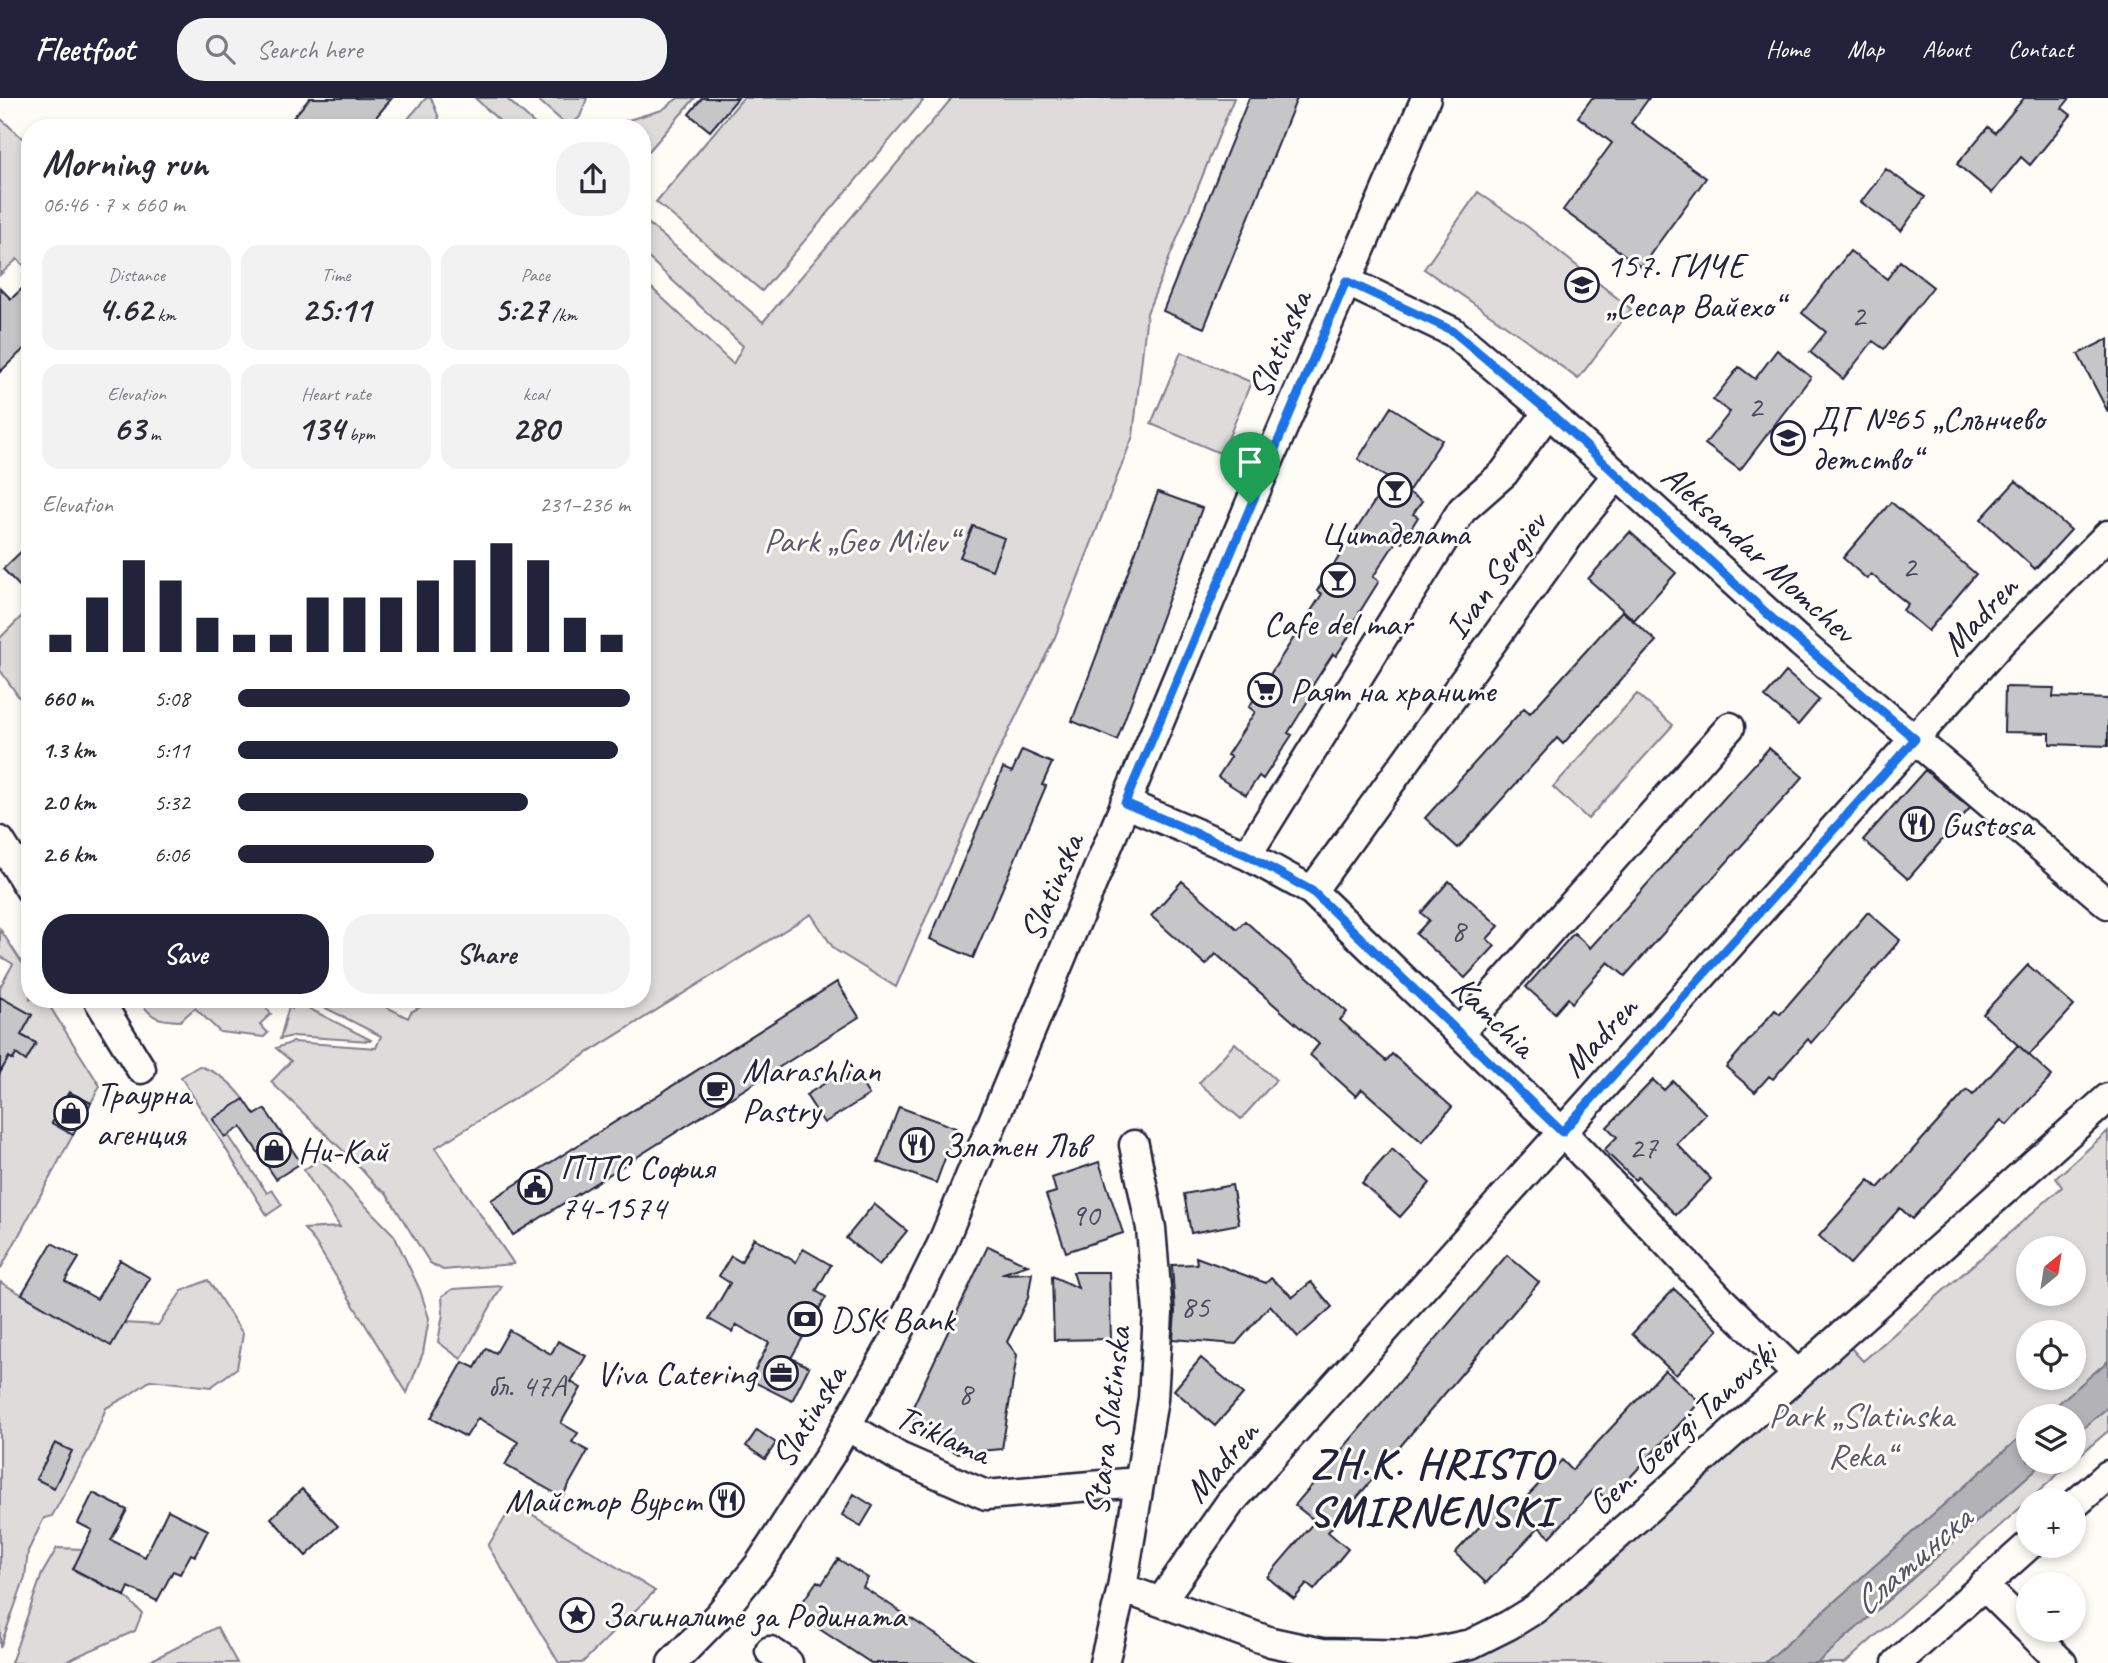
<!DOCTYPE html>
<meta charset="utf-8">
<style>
:root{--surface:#fff;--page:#f2f2f3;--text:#2b2b33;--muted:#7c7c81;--accent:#22223b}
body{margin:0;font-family:Caveat,sans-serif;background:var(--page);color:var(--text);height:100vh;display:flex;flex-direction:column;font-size:26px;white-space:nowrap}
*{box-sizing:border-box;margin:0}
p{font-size:23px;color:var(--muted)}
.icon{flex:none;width:38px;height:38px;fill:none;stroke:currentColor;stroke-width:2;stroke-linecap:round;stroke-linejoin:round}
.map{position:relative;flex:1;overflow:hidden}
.drawer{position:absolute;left:21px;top:21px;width:630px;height:889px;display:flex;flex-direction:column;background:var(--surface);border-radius:28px;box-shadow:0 4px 10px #0003}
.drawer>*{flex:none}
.needle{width:46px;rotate:30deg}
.fabs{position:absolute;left:2016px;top:1138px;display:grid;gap:14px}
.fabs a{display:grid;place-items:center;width:70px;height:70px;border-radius:50%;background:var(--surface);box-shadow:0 4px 10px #0003;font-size:35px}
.pin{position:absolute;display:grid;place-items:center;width:60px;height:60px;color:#fff;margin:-72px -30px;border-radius:50% 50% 50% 0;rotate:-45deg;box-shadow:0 0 7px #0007}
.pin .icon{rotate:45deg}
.round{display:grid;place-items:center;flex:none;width:74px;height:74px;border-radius:28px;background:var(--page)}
.headline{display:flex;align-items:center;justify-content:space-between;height:119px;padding:0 21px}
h1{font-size:38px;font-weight:700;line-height:52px}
.stats{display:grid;grid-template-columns:repeat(3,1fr);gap:10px;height:119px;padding:7px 21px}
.stats div{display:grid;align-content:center;border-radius:18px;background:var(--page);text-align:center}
.stats b{font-size:35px;font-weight:700}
.stats small{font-size:19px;font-weight:400}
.stats p{font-size:19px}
.chart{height:196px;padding:14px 21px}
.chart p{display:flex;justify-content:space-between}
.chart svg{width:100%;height:126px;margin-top:7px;stroke:var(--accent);stroke-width:6}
.action{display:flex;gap:14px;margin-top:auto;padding:14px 21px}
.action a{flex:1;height:80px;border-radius:28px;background:var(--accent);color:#fff;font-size:28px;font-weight:700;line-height:80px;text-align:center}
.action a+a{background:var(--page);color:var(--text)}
ul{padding:0 21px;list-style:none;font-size:23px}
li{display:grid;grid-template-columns:112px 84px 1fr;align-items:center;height:52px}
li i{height:18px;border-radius:9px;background:var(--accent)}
header{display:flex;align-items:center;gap:42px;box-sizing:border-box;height:98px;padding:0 35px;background:var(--accent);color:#fff}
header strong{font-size:33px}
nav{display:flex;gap:38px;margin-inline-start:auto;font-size:24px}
.search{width:490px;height:63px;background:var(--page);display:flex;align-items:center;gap:18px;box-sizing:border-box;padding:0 24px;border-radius:28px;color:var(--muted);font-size:26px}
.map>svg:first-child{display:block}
</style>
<header>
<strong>Fleetfoot</strong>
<div class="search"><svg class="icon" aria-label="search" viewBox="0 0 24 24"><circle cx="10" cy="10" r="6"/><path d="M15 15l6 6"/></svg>Search here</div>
<nav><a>Home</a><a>Map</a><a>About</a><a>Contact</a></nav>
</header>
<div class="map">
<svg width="2108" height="1565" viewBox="0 0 2108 1565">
<rect width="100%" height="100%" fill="#fdfcf7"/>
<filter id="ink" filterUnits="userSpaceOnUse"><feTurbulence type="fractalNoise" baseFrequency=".0143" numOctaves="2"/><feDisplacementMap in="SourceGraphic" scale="14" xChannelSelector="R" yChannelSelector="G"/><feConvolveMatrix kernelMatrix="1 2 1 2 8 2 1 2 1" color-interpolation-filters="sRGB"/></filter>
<g filter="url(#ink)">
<path fill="#dddcdb" stroke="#807f8b" stroke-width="2" fill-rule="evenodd" d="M426 0H431L439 20 431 30H400Z
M475 0H506L539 30H507Z
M536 0H587L580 19 573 25 562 23Z
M678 0H695L642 61V30H601L662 12Z
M743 0H919L923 3 762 193 656 104Z
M952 0H1234L1147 215 1133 338 1055 539 992 667 896 889 834 851 811 816 435 1050 514 1166 443 1172 430 1165 386 1095 376 1088 354 1063 271 984 291 963 276 950 293 944 376 950 381 938 308 901H371L408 920 411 914 422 908 424 901H642V181L733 266 743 248 642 154V120L763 224Z
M0 20 30 47V173L17 161 0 177Z
M1478 94 1528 129 1631 211 1578 281 1525 241 1424 171Z
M1181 254 1251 284 1222 356 1151 326Z
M30 510V615L0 572V540Z
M1637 596 1673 627 1588 721 1553 689Z
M0 831 30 877V901H45L100 988 91 1005 69 994 52 1025 73 1037 0 1172V954L13 962 16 956 26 962 36 946 21 937 32 917 0 899V889L13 866 0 858Z
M139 901H268L263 906 271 916 260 926 268 935 264 939 220 934 195 910 180 923C158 922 151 921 139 901Z
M296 904 304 908 371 942 370 943 293 938 280 941 289 908 292 911Z
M1235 945 1276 982 1241 1021 1199 985Z
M199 968C218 974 231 984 244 1001L213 1022 225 1039 228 1037 267 1095 272 1092 282 1107 267 1117 181 979Z
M2108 1033V1263L2044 1318H2028V1332L1765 1565H1463L1510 1542 1850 1249 1863 1263 2062 1089 2056 1080ZM2028 1150H2074V1195H2028ZM2028 1234H2074V1279H2028Z
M320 1061 394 1137 420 1192 429 1220 423 1255 407 1295 315 1144 304 1131 340 1129 304 1072Z
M208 1182 243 1236 237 1270 211 1289 151 1282 128 1298 106 1310 92 1346 52 1418 44 1420 28 1453 25 1479 0 1550V1184L110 1247 123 1225 158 1227 182 1193Z
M502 1188 461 1261 438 1244 443 1216 442 1198 453 1191Z
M2108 1309V1333L2074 1362V1338Z
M2045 1363H2073L1845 1565H1817Z
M514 1405 655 1493 582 1565H559L488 1448Z
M57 1450 83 1451 73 1472 125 1498 142 1515 135 1533 62 1565H11L42 1476Z
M217 1529 237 1565H146Z"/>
<path fill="#b2b2b7" stroke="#787885" stroke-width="2" d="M2108 1263V1309L2074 1338V1318H2044Z
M2028 1332V1363H2045L1817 1565H1765Z"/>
<path fill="#c6c6c8" stroke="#22223b" stroke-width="2" d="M310 0H392L367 30H284Z
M702 0H738L710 33 689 16Z
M1249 0H1297L1204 230 1163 213Z
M1592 0H1649L1631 25 1706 80 1641 169 1563 112 1612 45 1578 19Z
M2024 0H2070L2062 10 2071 17 2030 67 2021 59 1992 95 1957 66 1988 29 1995 35Z
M1886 71 1925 99 1901 133 1861 104Z
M1850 153 1887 181 1900 163 1933 189 1884 251 1873 243 1843 281 1810 254 1826 234 1802 215Z
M30 183V245L0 274V190L11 201Z
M2108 241V314L2078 256Z
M1777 252 1811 279 1740 372 1705 346 1730 314 1713 302 1739 269 1755 281Z
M1391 309 1442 342 1408 394 1422 403 1413 416 1418 419 1402 445 1397 442 1373 479 1379 483 1349 531 1352 534 1336 558 1333 556 1307 596 1311 598 1288 635 1292 637 1263 681 1259 678 1246 697 1218 679 1231 659 1227 657 1255 614 1249 609 1322 496 1317 493 1389 381 1358 361Z
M2016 383 2071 432 2035 471 1981 421Z
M1158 394 1202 410 1117 642 1072 623Z
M1891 404 1976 476 1928 533 1903 512 1908 506 1871 476 1867 481 1843 460Z
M973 428 1004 440 992 472 960 459Z
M1630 434 1676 475 1634 522 1588 481Z
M30 445V499L3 471Z
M1622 513 1656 543 1563 646 1557 640 1458 750 1425 720 1524 610 1530 615Z
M1786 574 1819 602 1798 627 1765 599Z
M2005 589 2054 590 2053 599 2108 601V648L2050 646V635L2004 634Z
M1769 650 1803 679 1625 878 1608 864 1572 905 1568 900 1555 915 1526 889 1574 835 1590 850Z
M1022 652 1052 665 1042 687 1046 688 973 860 930 841 1003 670 1012 674Z
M1925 672 1970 710 1908 781 1863 742Z
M1182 783 1237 831 1245 823 1347 914 1340 922 1386 963 1392 956 1452 1009 1422 1044 1362 991 1356 998 1310 957 1319 946 1216 856 1206 867 1151 818Z
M1449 783 1499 828 1487 841 1495 848 1465 880 1416 836 1429 822 1421 815Z
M1868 814 1900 842 1811 945 1808 941 1773 981 1769 978 1755 994 1726 969 1775 912 1780 916Z
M2028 867 2074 908 2029 957 1983 916Z
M837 884 859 919 513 1137 491 1102Z
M0 899 32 917 21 937 36 945 26 963 16 956 13 962 9 959 0 975Z
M2018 947 2052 978 2007 1027 2001 1022 1912 1121 1900 1110 1850 1166 1819 1138 1869 1082 1878 1090 1967 992 1973 997Z
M851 969 869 997 824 1025 806 997Z
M1653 982 1664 992 1673 983 1706 1016 1677 1046 1711 1081 1676 1117 1638 1079 1635 1082 1604 1052 1617 1039 1607 1029Z
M69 994 91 1005 73 1037 52 1025Z
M244 1001 255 1017 265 1011 301 1065 276 1081 241 1029 225 1039 213 1021Z
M899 1009 956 1030 936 1085 878 1064Z
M1392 1051 1430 1085 1400 1119 1362 1085Z
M1099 1064 1123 1135 1066 1154 1046 1097 1056 1094 1052 1080Z
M1232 1087 1239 1126 1191 1135 1184 1096Z
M874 1106 907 1133 879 1167 846 1140Z
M754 1140 796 1164 803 1151 831 1167 816 1193 826 1199 791 1260 809 1269 792 1303 750 1282 769 1245 737 1227 732 1234 709 1221 730 1185 719 1178 731 1158 741 1164Z
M52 1145 79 1160 65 1183 97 1201 120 1162 150 1180 111 1248 22 1196Z
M988 1148 1028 1167 1001 1176 1032 1175 1028 1200 1007 1244 1017 1257 1002 1351 957 1355 921 1337 910 1315Z
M1507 1157 1539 1184 1328 1434 1348 1451 1314 1492 1307 1486 1294 1501 1267 1479 1315 1423 1295 1407Z
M1196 1159 1266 1185 1271 1180 1293 1199 1311 1184 1332 1209 1298 1239 1270 1207 1236 1246 1173 1241 1175 1214 1172 1167 1197 1166Z
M1073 1174H1109L1111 1241 1054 1242 1052 1178 1078 1190Z
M1674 1191 1718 1232 1676 1277 1632 1236Z
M509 1232 551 1256 558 1243 586 1258 571 1284 581 1290 561 1325 578 1335 572 1344 588 1353 562 1399 505 1367 518 1344 478 1320 466 1339 431 1320 463 1264 475 1270 486 1250 496 1255Z
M1201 1260 1243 1296 1215 1328 1174 1292Z
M1665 1272 1700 1304 1608 1403 1595 1391 1550 1439 1539 1429 1486 1485 1455 1455 1507 1399 1517 1409 1562 1362 1572 1372Z
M757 1332 776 1345 765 1361 746 1348Z
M55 1345 72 1353 54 1390 36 1381Z
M302 1391 338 1428 306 1458 271 1420Z
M93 1395 127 1412 111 1442 145 1459 168 1412 208 1432 195 1458 191 1456 180 1476 173 1473 157 1503 129 1489 125 1498 73 1471 92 1432 78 1425Z
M854 1396 873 1408 861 1428 842 1417Z
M838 1461 868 1480 863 1489 979 1565H871L795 1515 817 1483 822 1486Z"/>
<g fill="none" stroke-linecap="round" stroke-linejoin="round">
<g stroke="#22223b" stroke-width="33">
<path id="minor" d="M1346 183 1453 234 1548 314 1801 545 2108 806
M1125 705 1247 757 1312 793 1562 1034 1720 1201 1797 1276
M0 743 30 791
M1247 757 1462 412 1504 375 1548 314
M1312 793 1579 424 1617 377
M98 901 141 971
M1459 935 1730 629
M847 1328 899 1359 986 1397 1138 1384
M2074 1407 2108 1377
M1983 1487 2062 1565
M1122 1490 1271 1544 1322 1555 1419 1557 1471 1546 1509 1527 1535 1511 2108 1000
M1161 1503 1230 1405 2003 542 2108 437
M770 1553 788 1565
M672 1565 719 1517 759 1467 830 1357 895 1241 942 1146 1250 406 1426 0
M1104 1565 1122 1490 1153 1301 1158 1215 1151 1130 1134 1047
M1897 1565 2029 1447"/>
</g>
<use href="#minor" stroke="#fdfcf7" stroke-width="28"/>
</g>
</g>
<g fill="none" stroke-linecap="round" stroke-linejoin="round" filter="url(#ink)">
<g stroke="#fff" stroke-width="14">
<path id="route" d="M1346 183 1453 233 1549 314 1774 522 1915 641 1562 1034 1312 793 1247 757 1125 705Z"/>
</g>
<use href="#route" stroke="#1a73e8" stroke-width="9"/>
</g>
<defs>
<g id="school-ring" transform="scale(1.75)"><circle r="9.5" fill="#fdfcf7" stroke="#22223b" stroke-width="1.5"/><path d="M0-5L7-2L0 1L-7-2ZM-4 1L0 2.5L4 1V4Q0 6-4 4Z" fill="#22223b"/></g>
<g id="bar-ring" transform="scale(1.75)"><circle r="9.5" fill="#fdfcf7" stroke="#22223b" stroke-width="1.5"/><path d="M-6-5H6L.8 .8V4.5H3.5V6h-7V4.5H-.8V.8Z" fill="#22223b"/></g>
<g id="supermarket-ring" transform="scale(1.75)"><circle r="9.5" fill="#fdfcf7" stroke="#22223b" stroke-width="1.5"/><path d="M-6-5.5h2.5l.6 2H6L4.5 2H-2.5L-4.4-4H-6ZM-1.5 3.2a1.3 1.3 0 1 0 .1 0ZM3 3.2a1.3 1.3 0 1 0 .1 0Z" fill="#22223b"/></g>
<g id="restaurant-ring" transform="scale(1.75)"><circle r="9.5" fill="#fdfcf7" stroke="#22223b" stroke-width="1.5"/><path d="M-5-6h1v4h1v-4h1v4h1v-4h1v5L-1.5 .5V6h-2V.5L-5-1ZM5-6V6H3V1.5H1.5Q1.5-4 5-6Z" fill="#22223b"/></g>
<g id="cafe-ring" transform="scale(1.75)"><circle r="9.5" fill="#fdfcf7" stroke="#22223b" stroke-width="1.5"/><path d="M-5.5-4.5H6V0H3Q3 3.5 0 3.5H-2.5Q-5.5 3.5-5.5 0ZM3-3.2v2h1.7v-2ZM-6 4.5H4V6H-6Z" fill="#22223b"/></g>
<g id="shop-ring" transform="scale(1.75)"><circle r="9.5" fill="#fdfcf7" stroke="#22223b" stroke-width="1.5"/><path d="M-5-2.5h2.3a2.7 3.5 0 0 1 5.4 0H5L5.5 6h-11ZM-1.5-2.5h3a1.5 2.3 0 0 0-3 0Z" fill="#22223b"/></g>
<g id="civic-ring" transform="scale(1.75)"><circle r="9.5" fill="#fdfcf7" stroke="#22223b" stroke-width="1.5"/><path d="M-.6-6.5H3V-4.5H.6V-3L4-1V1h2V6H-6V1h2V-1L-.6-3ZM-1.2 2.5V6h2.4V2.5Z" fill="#22223b"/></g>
<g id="bank-ring" transform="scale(1.75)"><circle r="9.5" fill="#fdfcf7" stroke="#22223b" stroke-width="1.5"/><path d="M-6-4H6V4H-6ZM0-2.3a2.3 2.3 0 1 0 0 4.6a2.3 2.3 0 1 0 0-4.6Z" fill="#22223b"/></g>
<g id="office-ring" transform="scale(1.75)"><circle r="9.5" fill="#fdfcf7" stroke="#22223b" stroke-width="1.5"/><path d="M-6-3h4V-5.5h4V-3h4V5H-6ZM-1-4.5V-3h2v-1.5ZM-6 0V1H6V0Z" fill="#22223b"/></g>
<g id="sight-ring" transform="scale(1.75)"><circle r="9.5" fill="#fdfcf7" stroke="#22223b" stroke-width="1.5"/><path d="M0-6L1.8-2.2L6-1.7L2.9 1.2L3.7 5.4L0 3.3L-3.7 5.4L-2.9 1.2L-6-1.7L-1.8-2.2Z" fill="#22223b"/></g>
</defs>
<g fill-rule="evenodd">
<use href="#school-ring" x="1582" y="187"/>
<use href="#school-ring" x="1788" y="340"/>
<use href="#bar-ring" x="1395" y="392"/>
<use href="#bar-ring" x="1338" y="482"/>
<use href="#supermarket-ring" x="1265" y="592"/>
<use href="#restaurant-ring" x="1917" y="726"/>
<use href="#cafe-ring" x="717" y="992"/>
<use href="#shop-ring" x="71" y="1015"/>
<use href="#restaurant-ring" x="917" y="1047"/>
<use href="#shop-ring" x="274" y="1052"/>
<use href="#civic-ring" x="535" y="1089"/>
<use href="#bank-ring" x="805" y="1221"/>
<use href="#office-ring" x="781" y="1275"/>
<use href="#restaurant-ring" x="727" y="1402"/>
<use href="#sight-ring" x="577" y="1517"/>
</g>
<g text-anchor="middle" stroke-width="6" stroke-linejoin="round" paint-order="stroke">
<g font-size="32" fill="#4b4b5e">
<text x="1858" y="228">2</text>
<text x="1755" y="319">2</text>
<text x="1909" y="479">2</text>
<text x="1458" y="843">8</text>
<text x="1643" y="1060">27</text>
<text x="1085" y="1127">90</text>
<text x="1195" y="1219">85</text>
<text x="527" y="1298">бл. 47А</text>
<text x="965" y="1306">8</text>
</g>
<g font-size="35" fill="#22223b" stroke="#fdfcf7" text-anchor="start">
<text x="1606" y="179">157. ГИЧЕ<tspan x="1606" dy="40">„Сесар Вайехо“</tspan></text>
<text x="1812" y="332">ДГ №65 „Слънчево<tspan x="1812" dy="40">детство“</tspan></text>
<text x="1395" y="447" text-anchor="middle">Цитаделата</text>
<text x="1338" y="537" text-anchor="middle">Cafe del mar</text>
<text x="1290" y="604">Раят на храните</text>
<text x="1941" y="738">Gustosa</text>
<text x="742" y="984">Marashlian<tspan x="742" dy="40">Pastry</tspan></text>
<text x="96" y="1007">Траурна<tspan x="96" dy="40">агенция</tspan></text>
<text x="942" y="1059">Златен Лъв</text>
<text x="298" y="1064">Ни-Кай</text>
<text x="560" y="1081">ПТТС София<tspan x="560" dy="40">74-1574</tspan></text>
<text x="830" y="1233">DSK Bank</text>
<text x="756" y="1287" text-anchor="end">Viva Catering</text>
<text x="702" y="1414" text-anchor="end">Майстор Вурст</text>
<text x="602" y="1529">Загиналите за Родината</text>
</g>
<g font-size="35" fill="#22223b" stroke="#fdfcf7">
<text transform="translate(1279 246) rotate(-67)" y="12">Slatinska</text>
<text transform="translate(1759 455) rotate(42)" y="12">Aleksandar Momchev</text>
<text transform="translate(1495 477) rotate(-54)" y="12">Ivan Sergiev</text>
<text transform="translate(1979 517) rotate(-47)" y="12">Madren</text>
<text transform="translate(1051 789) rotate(-67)" y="12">Slatinska</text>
<text transform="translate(1494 918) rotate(44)" y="12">Kamchia</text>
<text transform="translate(1599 938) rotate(-48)" y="12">Madren</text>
<text transform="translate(808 1318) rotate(-59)" y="12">Slatinska</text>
<text transform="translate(1107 1323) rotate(-83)" y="12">Stara Slatinska</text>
<text transform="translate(1682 1330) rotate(-42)" y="12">Gen. Georgi Tanovski</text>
<text transform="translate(943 1336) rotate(24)" y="12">Tsiklama</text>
<text transform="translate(1221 1363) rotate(-50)" y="12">Madren</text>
</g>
<g font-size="35" fill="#5a5a6b" stroke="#fdfcf7">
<text x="860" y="454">Park „Geo Milev“</text>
<text x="1861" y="1329">Park „Slatinska<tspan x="1861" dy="40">Reka“</tspan></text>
</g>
<g font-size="37" font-style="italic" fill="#545466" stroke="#fdfcf7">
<text transform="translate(1911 1462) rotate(-41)" y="13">Слатинска</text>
</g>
<g font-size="42" font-weight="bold" letter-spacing="2" fill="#22223b" stroke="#fdfcf7">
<text x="1432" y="1379">ZH.K. HRISTO<tspan x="1432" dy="48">SMIRNENSKI</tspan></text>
</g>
</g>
</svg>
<div class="fabs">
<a><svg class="needle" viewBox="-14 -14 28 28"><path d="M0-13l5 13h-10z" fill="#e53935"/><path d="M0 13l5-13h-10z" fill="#7c7c81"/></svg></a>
<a><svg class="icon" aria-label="locate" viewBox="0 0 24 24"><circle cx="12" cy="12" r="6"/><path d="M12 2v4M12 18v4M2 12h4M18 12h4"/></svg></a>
<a><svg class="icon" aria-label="layers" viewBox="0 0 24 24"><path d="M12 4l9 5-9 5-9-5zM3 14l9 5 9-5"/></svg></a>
<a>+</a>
<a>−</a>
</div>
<div class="pin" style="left:1250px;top:406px;background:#1e9e55"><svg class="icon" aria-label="arrive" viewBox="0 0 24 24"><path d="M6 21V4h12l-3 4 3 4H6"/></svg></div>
<section class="drawer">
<div class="headline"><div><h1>Morning run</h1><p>06:46 · 7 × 660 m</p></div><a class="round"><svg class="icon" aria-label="share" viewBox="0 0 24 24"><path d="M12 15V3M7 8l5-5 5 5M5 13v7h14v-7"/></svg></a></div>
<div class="stats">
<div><p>Distance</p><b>4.62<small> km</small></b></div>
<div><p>Time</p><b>25:11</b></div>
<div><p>Pace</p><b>5:27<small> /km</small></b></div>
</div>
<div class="stats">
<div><p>Elevation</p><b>63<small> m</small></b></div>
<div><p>Heart rate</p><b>134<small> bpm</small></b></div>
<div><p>kcal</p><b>280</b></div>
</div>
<div class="chart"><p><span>Elevation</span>231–236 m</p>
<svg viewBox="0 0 160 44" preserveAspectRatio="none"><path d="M5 44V38M15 44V25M25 44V12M35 44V19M45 44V32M55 44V38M65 44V38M75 44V25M85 44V25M95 44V25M105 44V19M115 44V12M125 44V6M135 44V12M145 44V32M155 44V38"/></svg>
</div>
<ul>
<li><b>660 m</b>5:08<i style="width:100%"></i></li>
<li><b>1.3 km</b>5:11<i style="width:97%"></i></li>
<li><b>2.0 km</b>5:32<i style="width:74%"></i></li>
<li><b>2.6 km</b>6:06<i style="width:50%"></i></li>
</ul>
<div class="action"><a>Save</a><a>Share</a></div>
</section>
</div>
